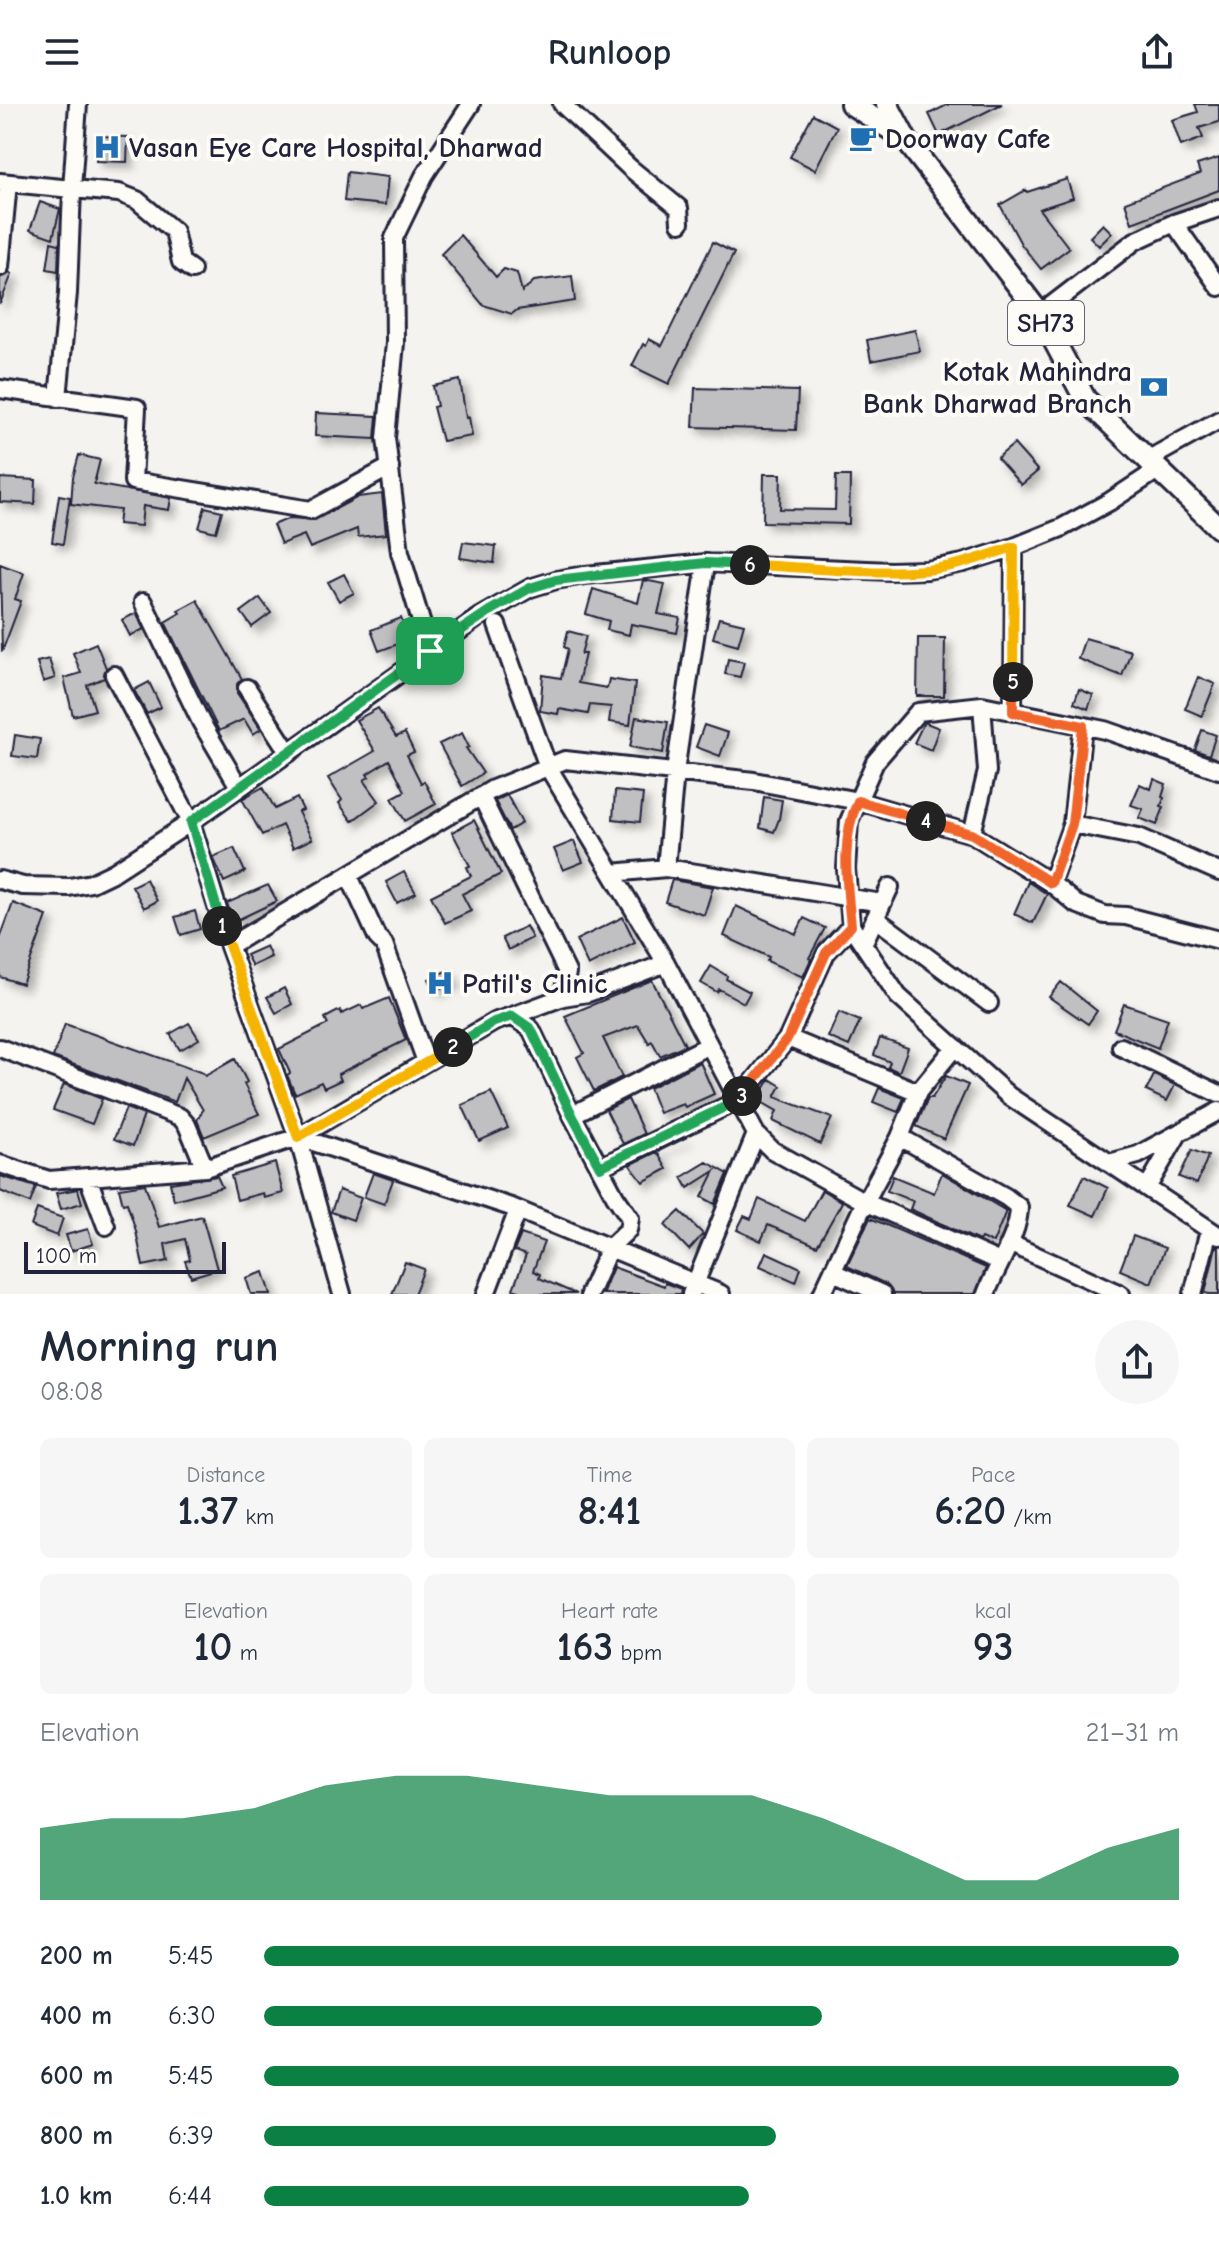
<!DOCTYPE html>
<meta charset="utf-8">
<style>
:root{--surface:#fff;--page:#f6f6f7;--text:#1f2937;--muted:#747a83;--accent:#0b8043}
body{margin:0;font-family:"Comic Neue",sans-serif;background:var(--page);color:var(--text);height:100vh;display:flex;flex-direction:column;font-size:30px;white-space:nowrap}
*{box-sizing:border-box;margin:0}
p{font-size:26px;color:var(--muted)}
.icon{flex:none;width:44px;height:44px;fill:none;stroke:currentColor;stroke-width:2;stroke-linecap:round;stroke-linejoin:round}
.map{position:relative;height:1190px;overflow:hidden}
.sheet{display:flex;flex-direction:column;background:var(--surface);flex:1}
.sheet>*{flex:none}
.scale{position:absolute;left:24px;bottom:20px;width:202px;box-sizing:border-box;padding-left:8px;border:4px solid #22223b;border-top:0;font-size:22px;line-height:28px;white-space:nowrap;color:#22223b;-webkit-text-stroke:6px #fdfcf7;paint-order:stroke}
.pin{position:absolute;display:grid;place-items:center;width:68px;height:68px;color:#fff;margin:-34px;border-radius:16px;box-shadow:0 4px 12px #0006}
.km{position:absolute;width:40px;height:40px;margin:-20px;border-radius:50%;background:#222;color:#fff;font-size:22px;line-height:40px;text-align:center}
.round{display:grid;place-items:center;flex:none;width:84px;height:84px;border-radius:42px;background:var(--page)}
.overview{display:flex;align-items:center;justify-content:space-between;height:136px;padding:0 40px}
h1{font-size:44px;font-weight:800;line-height:60px}
.metrics{display:grid;grid-template-columns:repeat(3,1fr);gap:12px;height:136px;padding:8px 40px}
.metrics div{display:grid;align-content:center;border-radius:12px;background:var(--page);text-align:center}
.metrics b{font-size:40px;font-weight:800}
.metrics small{font-size:22px;font-weight:400}
.metrics p{font-size:22px}
.chart{height:224px;padding:16px 40px}
.chart p{display:flex;justify-content:space-between}
.chart svg{width:100%;height:144px;margin-top:8px;fill:var(--accent);opacity:.7}
ul{padding:0 40px;list-style:none;font-size:26px}
li{display:grid;grid-template-columns:128px 96px 1fr;align-items:center;height:60px}
li i{height:20px;border-radius:10px;background:var(--accent)}
header{display:flex;justify-content:space-between;align-items:center;height:104px;padding:0 40px;background:var(--surface);font-size:36px;font-weight:800}
.map>svg:first-child{display:block}
</style>
<header><svg class="icon" aria-label="menu" viewBox="0 0 24 24"><path d="M4 6h16M4 12h16M4 18h16"/></svg>Runloop<svg class="icon" aria-label="share" viewBox="0 0 24 24"><path d="M12 15V3M7 8l5-5 5 5M5 13v7h14v-7"/></svg></header>
<div class="map">
<svg width="1219" height="1190" viewBox="0 0 1219 1190">
<defs>
<filter id="shadow"><feDropShadow dx="6" dy="6" stdDeviation="4" flood-color="#0004"/></filter>
</defs>
<rect width="100%" height="100%" fill="#f4f3ef"/>
<filter id="ink" filterUnits="userSpaceOnUse"><feTurbulence type="fractalNoise" baseFrequency=".0125" numOctaves="2"/><feDisplacementMap in="SourceGraphic" scale="16" xChannelSelector="R" yChannelSelector="G"/><feConvolveMatrix kernelMatrix="1 2 1 2 8 2 1 2 1" color-interpolation-filters="sRGB"/></filter>
<g filter="url(#ink)">
<path fill="#c0bfc2" stroke="#22223b" stroke-width="2" filter="url(#shadow)" d="M949 0H1002L939 31 929 10Z
M1195 0H1219V18L1199 24 1203 34 1181 42 1172 16 1198 8Z
M813 10 837 23 815 66 790 53Z
M97 32 128 33 127 58 96 57Z
M1219 54V86L1132 119 1125 98 1200 70 1197 61Z
M347 68 388 73 385 101 344 97Z
M1067 75 1073 94 1039 105 1069 144 1041 165 1021 140 1000 101 1026 86 1027 88Z
M40 98 60 105 53 134 30 126Z
M1103 120 1112 129 1099 142 1090 133Z
M460 131 496 173 504 165 517 169 522 188 534 177 572 172 575 197 517 206 512 210 483 201 441 150Z
M51 138 59 140 58 167 47 165Z
M713 138 734 149 669 280 632 262 643 240 646 242 649 235 662 242Z
M9 168 12 170 0 200V174Z
M915 226 920 247 871 257 867 236Z
M460 276 466 314 469 313 472 332 442 337 433 303 437 302 433 282Z
M695 284 798 287 796 326 693 323Z
M316 309 377 312 375 335 315 332Z
M1014 340 1038 367 1021 381 997 354Z
M79 351 100 356 94 380 171 394 169 406 143 402 141 422 118 420 120 406 71 400 73 373Z
M764 370H781L780 405 835 406 836 372H850L849 420 763 418Z
M0 374 36 376 35 400 0 398Z
M382 390 386 430 358 433 357 425 310 444 304 431 281 440 273 421 290 414 315 416 358 393Z
M59 391 70 393 63 440 52 438Z
M205 403 222 407 216 428 199 424Z
M463 438 496 442 494 459 460 454Z
M0 460 24 469 15 495 21 497 2 548Z
M344 470 354 489 339 497 328 478Z
M643 476 665 480 658 510 680 514 677 529 631 520 629 531 607 526 609 517 586 510 593 485 638 499Z
M260 494 271 509 252 523 241 508Z
M197 496 242 575 237 580V589L261 625 253 630 244 615 219 627 165 518 180 509 178 506Z
M136 509 144 525 130 532 122 516Z
M401 514 409 536 379 547 371 526Z
M719 514 744 520 738 541 713 534Z
M568 527 586 532 581 550H585L578 579 607 584 609 575 635 579 630 621 609 618 611 603 590 601 588 610 559 605 558 610 540 607 543 571 561 574 568 545 564 543Z
M918 534H945L944 592H917Z
M1085 534 1131 547 1122 572 1078 555Z
M96 539 106 564 104 574 87 581 95 606 73 612 64 574 81 569 73 549Z
M49 555 55 574 43 578 37 558Z
M728 555 744 558 740 573 725 570Z
M1198 573 1215 580 1202 612 1185 605Z
M149 578 161 603 147 610 134 586Z
M1079 585 1093 591 1088 605 1074 599Z
M378 604 396 633 405 629 414 648 407 651 421 679 424 677 436 700 405 717 392 694 405 687 389 656 367 670 369 673 364 676 379 697 352 717 339 699 342 696 328 674 375 647 356 616Z
M636 613 668 618 663 649 630 643Z
M924 618 939 624 931 646 914 639Z
M704 621 728 629 720 652 696 643Z
M1202 626 1216 631 1209 651 1195 646Z
M462 629 469 643 466 644 483 669 462 682 439 640Z
M15 631 40 635 37 655 12 652Z
M1154 675 1166 680 1162 693 1164 694 1161 702 1164 703 1157 721 1139 714 1143 705 1131 701 1140 680 1151 685Z
M263 683 275 705 297 694 303 706 298 708 312 735 293 744 282 721 262 731 242 695Z
M615 687 643 690 640 718 613 715Z
M507 691 522 719 510 726 495 697Z
M764 693 782 696 779 715 774 728 760 724Z
M474 716 501 770 462 790 471 807 445 819 431 792 471 772 467 763 470 762 452 728Z
M574 737 583 758 563 766 554 745Z
M234 744 245 768 224 778 213 753Z
M404 768 416 789 397 799 386 778Z
M146 775 157 797 144 804 132 782Z
M672 776 713 783 704 811 665 798Z
M1028 778 1047 790 1033 819 1014 810Z
M268 781 277 797 233 818 227 799Z
M13 799 47 812 22 880 0 873V835Z
M736 802 796 830 804 814 825 824 809 854 811 855 803 873 767 857 769 853 724 832Z
M195 807 200 825 181 831 175 813Z
M623 813 635 838 588 862 576 836Z
M526 822 532 834 508 846 502 834Z
M266 842 271 853 252 862 246 851Z
M711 862 727 872 726 875 750 888 744 899 719 885 717 888 701 879Z
M448 866 454 877 435 887 429 875Z
M652 876 685 941 660 952 652 937 649 939 638 921 603 934 622 973 594 987 577 953 584 949 565 912Z
M1061 878 1097 907 1088 920 1049 893Z
M284 884 292 900 276 909 267 893Z
M389 894 406 936 338 970 341 976 324 984 321 978 295 990 287 971 290 969 279 945 328 920 325 914 340 906 342 910 361 901 363 905Z
M1124 900 1168 915 1158 944 1114 926Z
M839 908 860 917 849 942 828 933Z
M189 919 199 935 180 946 170 930Z
M65 920 203 969 205 972 235 955 247 978 244 980 259 1010 204 1033 197 1016 203 1006 184 974 175 998 53 953Z
M880 934 908 944 899 968 888 963 890 958 874 951Z
M700 958 714 990 685 1003 683 1000 659 1009 649 984Z
M1154 971 1175 981 1167 997 1146 987Z
M946 972 968 981 944 1035 916 1022 928 994H932Z
M770 975 781 982 775 993 832 1014 820 1040 773 1017 777 1007 758 996Z
M64 980 102 995 92 1020 53 1006Z
M879 984 904 994 898 1008 873 998Z
M491 988 508 1024 479 1037 462 1001Z
M628 995 644 1030 623 1040 606 1006Z
M126 1004 144 1011 133 1042 114 1035Z
M687 1033 657 1048 667 1065 643 1078 630 1061Z
M1192 1046 1208 1052 1197 1080 1179 1073Z
M707 1058 728 1070 715 1100 702 1093 715 1067 688 1084 682 1073Z
M275 1059 283 1089 264 1094 263 1089 237 1096 231 1072Z
M373 1069 393 1076 384 1100 364 1093Z
M942 1069 1006 1107 993 1139 981 1134 979 1137 910 1105 913 1097 887 1087 893 1072 934 1089Z
M0 1072 36 1083 30 1099 0 1087Z
M217 1072 222 1083 174 1096 170 1079Z
M1084 1072 1108 1084 1095 1112 1070 1101Z
M145 1080 159 1123 202 1112 217 1165 191 1173 185 1157 190 1156 185 1135 165 1140 168 1157 143 1162 136 1127 127 1099 123 1100 119 1084Z
M78 1085 82 1099 61 1105 56 1089Z
M339 1086 361 1094 353 1116 331 1108Z
M822 1086 842 1098 817 1142 768 1121 761 1137 737 1126 744 1112 751 1115 759 1095 805 1117Z
M37 1105 63 1114 57 1132 31 1122Z
M680 1107 703 1130 689 1146 665 1121Z
M870 1114 986 1164 975 1190H893L886 1180 847 1162Z
M88 1125 93 1140 71 1147 66 1131Z
M521 1130 544 1138 533 1167 540 1170 539 1174 576 1190H527L513 1185 526 1151 514 1147Z
M1133 1132 1165 1144 1151 1179 1120 1166Z
M1216 1142 1219 1143V1190H1209L1205 1189Z
M766 1148 801 1164 796 1178 760 1162Z
M405 1158 424 1165 414 1190H392Z
M613 1163 664 1182 665 1179 681 1185 680 1190H602Z
M264 1168 271 1190H251L246 1174Z"/>
<g fill="none" stroke-linecap="round" stroke-linejoin="round">
<g stroke="#22223b" stroke-width="22">
<path id="minor" d="M562 0 630 64 679 104 680 119
M0 78 72 85 78 0
M1174 119 1219 183
M0 163 8 79
M1040 210 1135 137 1174 119 1219 104
M0 285 137 304 133 377 311 406 390 363
M58 294 68 189 72 85 119 89 137 96 174 127 181 158 192 166
M1149 355 1219 316
M143 498 201 618 239 683
M497 521 548 663 666 859 756 1030 691 1190
M430 547 400 448 386 334 395 239 394 134 424 72 471 0
M114 571 191 718 229 842 298 1033 342 1190
M247 584 289 649
M1013 608 1014 443
M1219 666 1105 626 982 601 918 608 875 658 849 717 846 765 851 822 898 892 1009 992 1219 1132
M481 692 567 868 563 893 512 912
M1072 720 1083 622
M972 730 987 667 982 601
M666 764 675 668 706 459
M612 769 666 764 882 799
M349 772 377 833 384 840 426 958
M0 776 23 782 69 783 91 779 114 768 191 718 479 513 530 484 556 476 585 471 706 459 890 467 927 466 963 459 1014 443 1061 424 1109 398 1159 365
M1051 779 1076 800 1105 811 1126 812 1219 836
M875 814 989 899
M863 840 890 783
M229 842 493 685 565 656 754 677 858 697 972 730 1051 779 1072 720 1139 733 1219 768
M563 893 588 889 666 859
M788 934 918 988
M1121 943 1219 990
M0 944 180 1013 187 1021 205 1064
M572 1011 709 941
M756 1030 772 1046 865 1098 1000 1158
M298 1033 494 918 512 912 531 925 572 1011 615 1092 630 1114 628 1126 609 1144 589 1190
M900 1033 1006 1093 1019 1103C1019 1131 996 1163 986 1190
M1109 1059 1138 1051 1219 1007
M0 1060 49 1076 205 1064 298 1033 511 1103 721 1190
M600 1063 739 996 788 934 826 849 851 822
M88 1074 106 1122
M1147 1084 1177 1032
M1011 1140 1121 1190
M833 1168 882 1190
M486 1190 518 1106
M822 1190 865 1098 900 1033 918 988 955 943
M1193 1190 1209 1126"/>
</g>
<g stroke="#22223b" stroke-width="26">
<path id="major" d="M851 0 903 33
M887 0 906 36 1040 210 1085 295 1219 424"/>
</g>
<use href="#minor" stroke="#fdfcf7" stroke-width="16"/>
<use href="#major" stroke="#fdfcf7" stroke-width="20"/>
</g>
</g>
<g fill="none" stroke-linecap="round" stroke-linejoin="round" filter="url(#ink)">
<g stroke="#fff" stroke-width="16">
<path id="split-1" d="M222 822 191 718 430 547"/>
</g>
<g stroke="#fff" stroke-width="16">
<path id="split-2" d="M222 822 298 1033 453 943"/>
</g>
<g stroke="#fff" stroke-width="16">
<path id="split-3" d="M453 943 494 918 512 912 531 925 572 1011 600 1063 739 996 742 992"/>
</g>
<g stroke="#fff" stroke-width="16">
<path id="split-4" d="M742 992 788 934 826 849 851 822C847 780 840 736 858 697L926 717"/>
</g>
<g stroke="#fff" stroke-width="16">
<path id="split-5" d="M926 717 972 730 1051 779 1072 720 1083 622 1013 608V578"/>
</g>
<g stroke="#fff" stroke-width="16">
<path id="split-6" d="M750 461C808 463 867 471 924 466 955 464 985 452 1014 443L1013 578"/>
</g>
<g stroke="#fff" stroke-width="16">
<path id="split-7" d="M430 547 491 506 530 484 556 476 706 459 750 461"/>
</g>
<use href="#split-1" stroke="#22a559" stroke-width="10"/>
<use href="#split-2" stroke="#f5b400" stroke-width="10"/>
<use href="#split-3" stroke="#22a559" stroke-width="10"/>
<use href="#split-4" stroke="#f0652b" stroke-width="10"/>
<use href="#split-5" stroke="#f0652b" stroke-width="10"/>
<use href="#split-6" stroke="#f5b400" stroke-width="10"/>
<use href="#split-7" stroke="#22a559" stroke-width="10"/>
</g>
<defs>
<g id="cafe-bare" transform="scale(2.16)"><path d="M-5.5-4.5H6V0H3Q3 3.5 0 3.5H-2.5Q-5.5 3.5-5.5 0ZM3-3.2v2h1.7v-2ZM-6 4.5H4V6H-6Z" fill="#1f6fb2" stroke="#fdfcf7" stroke-width="2.5" paint-order="stroke"/></g>
<g id="hospital-bare" transform="scale(2.16)"><path d="M-5-5h3v3.5h4V-5h3V5h-3V1.5h-4V5h-3Z" fill="#1f6fb2" stroke="#fdfcf7" stroke-width="2.5" paint-order="stroke"/></g>
<g id="bank-bare" transform="scale(2.16)"><path d="M-6-4H6V4H-6ZM0-2.3a2.3 2.3 0 1 0 0 4.6a2.3 2.3 0 1 0 0-4.6Z" fill="#1f6fb2" stroke="#fdfcf7" stroke-width="2.5" paint-order="stroke"/></g>
</defs>
<g fill-rule="evenodd">
<use href="#cafe-bare" x="863" y="34"/>
<use href="#hospital-bare" x="107" y="43"/>
<use href="#bank-bare" x="1154" y="283"/>
<use href="#hospital-bare" x="440" y="879"/>
</g>
<g text-anchor="middle" stroke-width="8" stroke-linejoin="round" paint-order="stroke">
<rect fill="#fdfcf7" stroke="#646373" stroke-width="2" x="1008" y="197" width="76" height="44" rx="6"/>
<g font-size="26" font-weight="bold" fill="#22223b">
<text x="1046" y="228">SH73</text>
</g>
<g font-size="28" font-weight="bold" fill="#22223b" stroke="#fdfcf7" text-anchor="start">
<text x="885" y="44">Doorway Cafe</text>
<text x="129" y="53">Vasan Eye Care Hospital, Dharwad</text>
<text x="1132" y="277" text-anchor="end">Kotak Mahindra<tspan x="1132" dy="32">Bank Dharwad Branch</tspan></text>
<text x="462" y="889">Patil's Clinic</text>
</g>
</g>
</svg>
<div class="scale">100 m</div>
<div class="pin" style="left:430px;top:547px;background:#1e9e55"><svg class="icon" aria-label="arrive" viewBox="0 0 24 24"><path d="M6 21V4h12l-3 4 3 4H6"/></svg></div>
<b class="km" style="left:222px;top:822px">1</b>
<b class="km" style="left:453px;top:943px">2</b>
<b class="km" style="left:742px;top:992px">3</b>
<b class="km" style="left:926px;top:717px">4</b>
<b class="km" style="left:1013px;top:578px">5</b>
<b class="km" style="left:750px;top:461px">6</b>
</div>
<section class="sheet">
<div class="overview"><div><h1>Morning run</h1><p>08:08</p></div><a class="round"><svg class="icon" aria-label="share" viewBox="0 0 24 24"><path d="M12 15V3M7 8l5-5 5 5M5 13v7h14v-7"/></svg></a></div>
<div class="metrics">
<div><p>Distance</p><b>1.37<small> km</small></b></div>
<div><p>Time</p><b>8:41</b></div>
<div><p>Pace</p><b>6:20<small> /km</small></b></div>
</div>
<div class="metrics">
<div><p>Elevation</p><b>10<small> m</small></b></div>
<div><p>Heart rate</p><b>163<small> bpm</small></b></div>
<div><p>kcal</p><b>93</b></div>
</div>
<div class="chart"><p><span>Elevation</span>21–31 m</p>
<svg viewBox="0 0 160 44" preserveAspectRatio="none"><path d="M0 44V22L10 19L20 19L30 16L40 9L50 6L60 6L70 9L80 12L90 12L100 12L110 19L120 28L130 38L140 38L150 28L160 22V44z"/></svg>
</div>
<ul>
<li><b>200 m</b>5:45<i style="width:100%"></i></li>
<li><b>400 m</b>6:30<i style="width:61%"></i></li>
<li><b>600 m</b>5:45<i style="width:100%"></i></li>
<li><b>800 m</b>6:39<i style="width:56%"></i></li>
<li><b>1.0 km</b>6:44<i style="width:53%"></i></li>
</ul>
</section>
